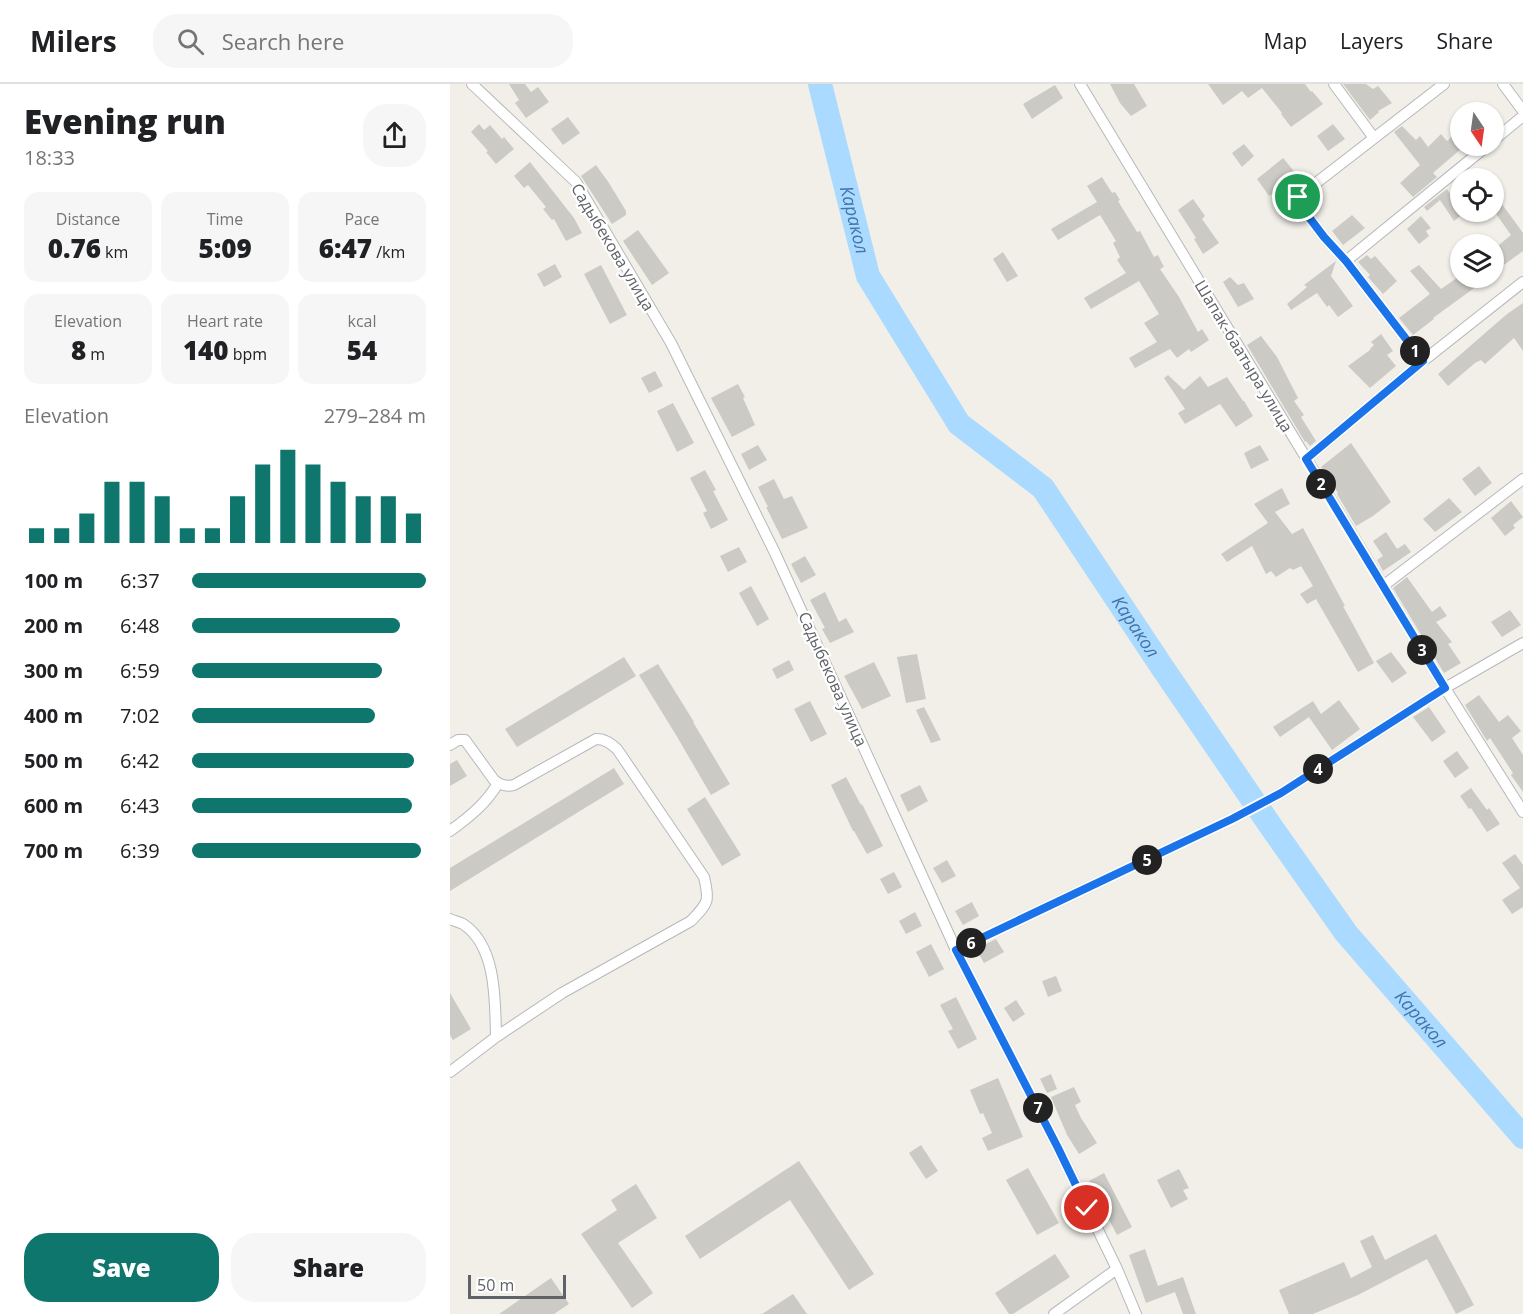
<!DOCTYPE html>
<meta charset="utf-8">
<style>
:root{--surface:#fff;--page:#f6f6f6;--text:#202124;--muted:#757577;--line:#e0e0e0;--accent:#0f766e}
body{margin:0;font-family:"Open Sans",sans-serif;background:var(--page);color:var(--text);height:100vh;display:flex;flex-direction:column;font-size:22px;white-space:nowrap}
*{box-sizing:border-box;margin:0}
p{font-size:20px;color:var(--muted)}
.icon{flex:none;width:33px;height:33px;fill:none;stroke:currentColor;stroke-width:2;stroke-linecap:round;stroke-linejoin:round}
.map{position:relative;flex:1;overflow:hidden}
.details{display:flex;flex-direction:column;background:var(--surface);width:450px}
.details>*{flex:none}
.needle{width:39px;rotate:167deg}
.tools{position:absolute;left:1000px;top:18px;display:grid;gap:12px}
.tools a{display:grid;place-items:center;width:54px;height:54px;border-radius:50%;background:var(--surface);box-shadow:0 2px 4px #0004;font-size:30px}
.scale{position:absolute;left:18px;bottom:15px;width:98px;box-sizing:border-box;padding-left:6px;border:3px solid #5f6368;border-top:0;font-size:16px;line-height:21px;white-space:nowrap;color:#5f6368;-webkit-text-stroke:4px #fff;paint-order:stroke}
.pin{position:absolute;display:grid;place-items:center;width:51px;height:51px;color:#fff;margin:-26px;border:3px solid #fff;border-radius:50%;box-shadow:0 2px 6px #0007}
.km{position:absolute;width:30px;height:30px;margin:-15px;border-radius:50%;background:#222;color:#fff;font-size:16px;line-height:30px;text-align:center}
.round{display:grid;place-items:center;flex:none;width:63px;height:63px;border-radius:24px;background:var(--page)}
.headline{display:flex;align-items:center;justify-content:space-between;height:102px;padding:0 24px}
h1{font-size:33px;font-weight:800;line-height:45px}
.stats{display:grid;grid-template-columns:repeat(3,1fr);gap:9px;height:102px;padding:6px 24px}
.stats div{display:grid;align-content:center;border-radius:15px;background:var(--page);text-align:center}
.stats b{font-size:26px;font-weight:800}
.stats small{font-size:16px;font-weight:400}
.stats p{font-size:16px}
.chart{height:168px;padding:12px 24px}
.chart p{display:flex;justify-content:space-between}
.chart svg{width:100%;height:108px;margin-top:6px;stroke:var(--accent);stroke-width:6}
.action{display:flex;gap:12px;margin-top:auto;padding:12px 24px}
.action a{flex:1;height:69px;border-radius:24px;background:var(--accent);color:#fff;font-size:24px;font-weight:800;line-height:69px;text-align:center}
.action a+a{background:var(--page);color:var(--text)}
ul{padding:0 24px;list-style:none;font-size:20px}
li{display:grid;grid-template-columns:96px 72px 1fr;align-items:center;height:45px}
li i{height:15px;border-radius:8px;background:var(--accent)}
header{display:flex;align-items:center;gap:36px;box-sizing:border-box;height:84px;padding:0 30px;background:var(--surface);border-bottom:2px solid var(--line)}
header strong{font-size:28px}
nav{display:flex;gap:33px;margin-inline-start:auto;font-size:21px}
.search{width:420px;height:54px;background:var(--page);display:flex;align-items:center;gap:15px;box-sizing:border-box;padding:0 21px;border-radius:24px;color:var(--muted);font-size:22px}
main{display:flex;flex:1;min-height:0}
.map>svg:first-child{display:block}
</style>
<header>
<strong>Milers</strong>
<div class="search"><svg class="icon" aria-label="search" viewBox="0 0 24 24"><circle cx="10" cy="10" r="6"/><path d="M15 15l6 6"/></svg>Search here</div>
<nav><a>Map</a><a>Layers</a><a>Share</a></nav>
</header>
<main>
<section class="details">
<div class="headline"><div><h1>Evening run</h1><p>18:33</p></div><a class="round"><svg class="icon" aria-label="share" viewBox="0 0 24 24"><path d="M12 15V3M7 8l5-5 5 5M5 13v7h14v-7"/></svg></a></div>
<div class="stats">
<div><p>Distance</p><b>0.76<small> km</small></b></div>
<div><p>Time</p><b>5:09</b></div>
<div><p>Pace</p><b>6:47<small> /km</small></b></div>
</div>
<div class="stats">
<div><p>Elevation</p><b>8<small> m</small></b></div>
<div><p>Heart rate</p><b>140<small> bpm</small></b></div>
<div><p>kcal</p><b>54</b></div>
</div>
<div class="chart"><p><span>Elevation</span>279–284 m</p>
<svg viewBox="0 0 160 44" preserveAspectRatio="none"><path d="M5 44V38M15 44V38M25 44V32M35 44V19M45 44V19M55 44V25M65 44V38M75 44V38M85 44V25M95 44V12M105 44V6M115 44V12M125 44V19M135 44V25M145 44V25M155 44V32"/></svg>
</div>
<ul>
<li><b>100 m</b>6:37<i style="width:100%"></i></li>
<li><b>200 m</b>6:48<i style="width:89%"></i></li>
<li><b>300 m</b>6:59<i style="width:81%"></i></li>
<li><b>400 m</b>7:02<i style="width:78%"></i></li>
<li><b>500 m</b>6:42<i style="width:95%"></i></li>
<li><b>600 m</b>6:43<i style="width:94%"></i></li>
<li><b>700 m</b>6:39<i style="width:98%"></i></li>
</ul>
<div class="action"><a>Save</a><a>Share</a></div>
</section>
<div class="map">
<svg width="1073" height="1230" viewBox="0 0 1073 1230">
<rect width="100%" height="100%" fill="#f1efe8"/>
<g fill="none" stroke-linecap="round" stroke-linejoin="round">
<path stroke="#aadaff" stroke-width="24" id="s1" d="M370 0 418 192 509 340 593 404 712 583 822 744 896 849 1073 1053"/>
</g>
<path fill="#cccac5" d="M59 0H75L81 8 88 3 99 18 76 34 65 19 69 16Z
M660 0H684L697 22 681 32 670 19Z
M758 0H855L861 8 862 7 873 20 841 43 831 30 832 29 812 4 798 14 792 7 773 21Z
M893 0H916L923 5 928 2 942 19 928 27 929 28 920 36Z
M605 1 613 14 582 35 573 20Z
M118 33 130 49 113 61 101 45Z
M29 40 34 46 40 41 52 55 54 53 64 65 46 80 36 68 38 67 21 48Z
M883 40 895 55 878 67 867 52Z
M952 42 966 56 970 52 978 63 991 50 997 57 1011 44V65L983 89 987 93 963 113 950 99 970 81 944 48Z
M794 60 804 72 792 83 782 69Z
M833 74 847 91 819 112 807 95Z
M80 78 124 134 132 149 116 157 104 135 102 136 93 125 96 123 78 101 74 104 64 92Z
M146 81 159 99 176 127V131L162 140 131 92Z
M652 93 662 109 665 108 670 116 668 117 687 148 690 147 704 173 708 171 714 183 710 185 729 213 748 248 752 245 759 256 741 268 739 265 727 274 720 265 685 284 679 274 707 258 694 239 709 230 689 197 641 225 634 214 676 189 667 176 670 173 663 159 666 157 650 131 608 156 601 145 647 118 637 102Z
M997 105 1013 130 1004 137 990 116 977 127 974 123Z
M1044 109 1073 149V167L1051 183 1044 174V165L1061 151 1044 127Z
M743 115 755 132 752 135 769 159 753 170 744 155 746 154 728 126Z
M902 131 915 144 893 161 882 147Z
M971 132 981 144 976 147 979 152 969 160 957 145Z
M188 146 219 189 202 201 173 157Z
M553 168 568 192 557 198 543 175Z
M917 171 921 175 925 172 947 197 933 210 918 193 920 191 908 178Z
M886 177 881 192 903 222 888 233 879 221 877 223 867 209 841 226 837 220 857 203 854 201Z
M105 180 112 193 94 203 87 190Z
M151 181 177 231 160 240 134 190Z
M969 181 991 205 1007 194H1038L983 234 984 235 963 251 949 234 980 210 960 187Z
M780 193 788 201 794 199 804 215 788 223 773 198Z
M1073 219V267L1064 254 1035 280 1031 276 1025 279 998 302 988 290 1057 230Z
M931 250 943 267 937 271 946 282 920 304 898 282 920 266V265L924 261 921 258Z
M811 252 827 273 848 314 844 317 854 331 851 333 866 357 860 362 856 357 855 358 797 261Z
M205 287 213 302 199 309 191 294Z
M718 291 734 306 750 292 758 303 777 293 793 317H794L803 332 786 343 770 320 735 340 728 329 735 325 714 294Z
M288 300 295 313 293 314 305 341 282 353 261 314Z
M223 319 244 359 227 368 207 327Z
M901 359 941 418 923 432 906 442 887 410 888 409 871 383Z
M308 361 317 376 299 386 291 370Z
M810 361 819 376 801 385 794 369Z
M1029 382 1042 399 1025 412 1012 395Z
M255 386 266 406 263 407 278 436 261 445 253 429 257 427 240 394Z
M324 395 334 415 342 412 358 444 332 455 316 423H318L308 403Z
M832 404 840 420 825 428 842 450 853 444 895 522H893L924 579 908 588 866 515 857 520 850 510 863 502 851 482 843 486 840 484 826 493 821 487 816 490 802 462 777 478 771 470 818 439 804 420Z
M999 414 1012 428 985 448 973 435Z
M1061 417 1073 433 1063 441 1065 444 1055 452 1041 434Z
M936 448 947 465 955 460 961 468 933 487 927 476 933 472 923 457Z
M289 463 297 478 278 488 270 472Z
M355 472 366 491 351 499 341 480Z
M957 493 982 528 990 522 997 532 986 538 1002 558 998 560 1011 579 994 589 943 504Z
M301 502 319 535 307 542 289 509Z
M375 508 389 538 396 534 404 548 380 559 372 545 375 544 360 516Z
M1060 526 1071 541 1052 553 1041 538Z
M941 568 957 589 942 599 926 577Z
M467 570 476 615 456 619 447 573Z
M174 573 186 592 67 663 55 645Z
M339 576 344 586 327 595 322 585Z
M424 578 441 612 412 625 394 592Z
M208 580 244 638H243L280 700 261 711 226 651 189 591Z
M1029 611 1049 638 1058 631 1071 647 1062 654 1073 671V708L1061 691 1063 689 1040 654 1037 657 1015 621Z
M889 616 910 645 882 666 859 633 830 653 823 643 863 617 871 630Z
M360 617 377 650 361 658 344 625Z
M474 623 491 656 481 659 466 626Z
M979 623 996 648 982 658 963 633Z
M1007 667 1019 684 1005 694 993 677Z
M7 676 17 692 0 702V680Z
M164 684 174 700 0 807V784Z
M396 693 411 721 412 720 433 762 417 770 404 747H403L381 701Z
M470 701 478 717 458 728 450 711Z
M1021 704 1037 726 1039 724 1050 740 1037 748 1021 724 1019 725 1010 712Z
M255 713 291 771 272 782 237 725Z
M1065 770 1073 781V823L1062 830 1052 816 1070 804 1052 779Z
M497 776 506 792 492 799 483 784Z
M444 788 452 803 438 810 430 795Z
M522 818 529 832 513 841 505 827Z
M465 828 472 842 456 850 449 837Z
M546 855 554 868 534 879 526 865Z
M481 860 494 885 479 893 466 868Z
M606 892 612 907 598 913 592 897Z
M0 909 21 945 3 956 0 951Z
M506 913 527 955 508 965 498 947 503 945 490 921Z
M566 916 575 930 563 938 554 924Z
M601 990 607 1005 597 1009 590 995Z
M548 994 573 1053 538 1067 532 1054 542 1049 533 1029 530 1030 520 1006Z
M624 1003 631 1018 625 1021 631 1034 647 1059 629 1070 617 1051 601 1013Z
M471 1061 488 1087 476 1095 459 1069Z
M349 1077 424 1190 399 1206 340 1116 250 1175 235 1152Z
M578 1084 609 1139 587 1151 556 1096Z
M729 1085 739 1104 733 1106 738 1115 721 1124 707 1096Z
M654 1089 682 1143 667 1151 639 1097Z
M186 1100 207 1134 168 1159 203 1209 182 1224 131 1150 167 1126 161 1116Z
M986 1150 1024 1221 1006 1230 977 1175 908 1211 863 1230H839L829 1206 894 1178 901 1194 922 1183 910 1157 923 1151 935 1176Z
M695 1165 708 1202 733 1193 746 1230H733L725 1208 696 1219 679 1171Z
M605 1170 620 1193 563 1230H559L545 1209Z
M101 1194 119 1220 104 1230H49Z
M343 1210 357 1230H312Z"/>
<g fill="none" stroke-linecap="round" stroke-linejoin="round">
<g stroke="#b5b8bc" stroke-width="12">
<path id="street" d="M22 0 126 98 221 259 325 469 506 866 608 1064 667 1185 686 1230
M630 0 995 604 1073 728
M884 0 924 54
M1053 0 1073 27
M1044 56 1073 32
M896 177 1037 62
M973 277 896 177 874 153 855 128 848 113 994 0
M856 375 973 277 1073 198
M933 502 1073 395
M0 661 8 656H15L44 696C50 701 56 703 64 701L146 655C155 655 160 659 167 665L254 793C260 818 258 819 241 837L112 909 46 953 0 988
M0 747C18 734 37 719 48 699
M0 835C4 837 9 838 13 840 47 862 45 918 46 953
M506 866 782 735 831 709 995 604 1073 559
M604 1230 667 1185"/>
</g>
<use href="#street" stroke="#fff" stroke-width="10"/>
</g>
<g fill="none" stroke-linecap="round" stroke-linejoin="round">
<g stroke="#fff" stroke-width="12">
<path id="route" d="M637 1124 608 1064 506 866 782 735 831 709 995 604 856 375 973 277 896 177 874 153 855 128 848 113"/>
</g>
<use href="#route" stroke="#1a73e8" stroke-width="8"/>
</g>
<g text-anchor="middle" stroke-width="4.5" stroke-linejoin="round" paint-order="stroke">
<g font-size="16" fill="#5f6368" stroke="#fff">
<text transform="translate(163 163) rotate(59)" y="6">Садыбекова улица</text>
<text transform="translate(794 272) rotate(59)" y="6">Шапак-баатыра улица</text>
<text transform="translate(383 595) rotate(66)" y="6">Садыбекова улица</text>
</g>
<g font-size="18" font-style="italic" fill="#4174aa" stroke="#fff">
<text dy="6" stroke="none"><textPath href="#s1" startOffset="140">Каракол</textPath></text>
<text dy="6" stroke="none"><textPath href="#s1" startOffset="644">Каракол</textPath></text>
<text dy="6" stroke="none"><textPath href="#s1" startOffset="1130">Каракол</textPath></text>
</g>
</g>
</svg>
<div class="tools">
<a><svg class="needle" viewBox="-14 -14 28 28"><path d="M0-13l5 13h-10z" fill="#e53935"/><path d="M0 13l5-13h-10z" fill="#757577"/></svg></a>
<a><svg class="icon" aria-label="locate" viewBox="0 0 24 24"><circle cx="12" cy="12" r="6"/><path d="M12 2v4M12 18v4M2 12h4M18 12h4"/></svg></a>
<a><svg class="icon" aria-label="layers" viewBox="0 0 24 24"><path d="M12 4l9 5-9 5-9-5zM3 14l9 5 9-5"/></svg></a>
</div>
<div class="scale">50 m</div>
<div class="pin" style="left:848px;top:113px;background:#1e9e55"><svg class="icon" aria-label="arrive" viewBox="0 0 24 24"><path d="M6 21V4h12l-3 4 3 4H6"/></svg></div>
<div class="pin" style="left:637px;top:1124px;background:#d93025"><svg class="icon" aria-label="check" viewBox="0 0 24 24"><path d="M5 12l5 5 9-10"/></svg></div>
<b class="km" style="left:965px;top:267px">1</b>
<b class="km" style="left:871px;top:400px">2</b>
<b class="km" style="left:972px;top:566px">3</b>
<b class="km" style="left:868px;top:685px">4</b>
<b class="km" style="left:697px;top:776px">5</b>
<b class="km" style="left:521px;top:859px">6</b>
<b class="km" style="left:588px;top:1024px">7</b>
</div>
</main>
